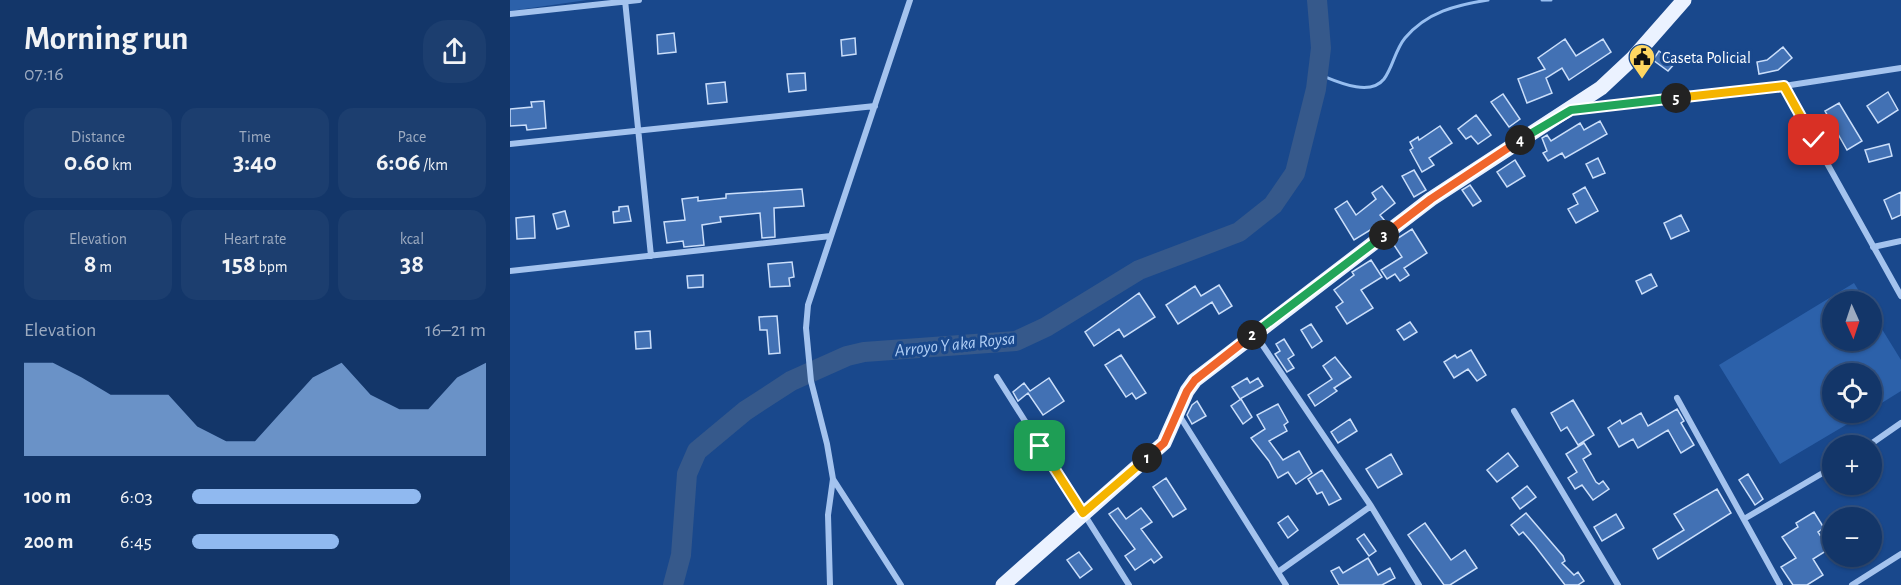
<!DOCTYPE html>
<meta charset="utf-8">
<style>
:root{--surface:#133669;--page:#1c3e6f;--text:#f1f3f6;--muted:#9dabc0;--line:#32507d;--accent:#90b9f0}
body{margin:0;font-family:"Alegreya Sans",sans-serif;background:var(--page);color:var(--text);height:100vh;display:flex;flex-direction:column;font-size:22px;white-space:nowrap}
*{box-sizing:border-box;margin:0}
p{font-size:20px;color:var(--muted)}
.icon{flex:none;width:33px;height:33px;fill:none;stroke:currentColor;stroke-width:2;stroke-linecap:round;stroke-linejoin:round}
.map{position:relative;flex:1;overflow:hidden}
.details{display:flex;flex-direction:column;background:var(--surface);width:510px}
.details>*{flex:none}
.needle{width:39px;rotate:177deg}
.buttons{position:absolute;left:1312px;top:291px;display:grid;gap:12px}
.buttons a{display:grid;place-items:center;width:60px;height:60px;border-radius:50%;background:var(--surface);box-shadow:0 2px 4px #0004,0 0 0 2px var(--line);font-size:30px}
.pin{position:absolute;display:grid;place-items:center;width:51px;height:51px;color:#fff;margin:-26px;border-radius:12px;box-shadow:0 3px 9px #0006}
.km{position:absolute;width:30px;height:30px;margin:-15px;border-radius:50%;background:#222;color:#fff;font-size:16px;line-height:30px;text-align:center}
.round{display:grid;place-items:center;flex:none;width:63px;height:63px;border-radius:24px;background:var(--page)}
.headline{display:flex;align-items:center;justify-content:space-between;height:102px;padding:0 24px}
h1{font-size:33px;font-weight:600;line-height:45px}
.figures{display:grid;grid-template-columns:repeat(3,1fr);gap:9px;height:102px;padding:6px 24px}
.figures div{display:grid;align-content:center;border-radius:15px;background:var(--page);text-align:center}
.figures b{font-size:26px;font-weight:600}
.figures small{font-size:16px;font-weight:400}
.figures p{font-size:16px}
.chart{height:168px;padding:12px 24px}
.chart p{display:flex;justify-content:space-between}
.chart svg{width:100%;height:108px;margin-top:6px;fill:var(--accent);opacity:.7}
ul{padding:0 24px;list-style:none;font-size:20px}
li{display:grid;grid-template-columns:96px 72px 1fr;align-items:center;height:45px}
li i{height:15px;border-radius:8px;background:var(--accent)}
main{display:flex;flex:1;min-height:0}
.map>svg:first-child{display:block}
</style>
<main>
<section class="details">
<div class="headline"><div><h1>Morning run</h1><p>07:16</p></div><a class="round"><svg class="icon" aria-label="share" viewBox="0 0 24 24"><path d="M12 15V3M7 8l5-5 5 5M5 13v7h14v-7"/></svg></a></div>
<div class="figures">
<div><p>Distance</p><b>0.60<small> km</small></b></div>
<div><p>Time</p><b>3:40</b></div>
<div><p>Pace</p><b>6:06<small> /km</small></b></div>
</div>
<div class="figures">
<div><p>Elevation</p><b>8<small> m</small></b></div>
<div><p>Heart rate</p><b>158<small> bpm</small></b></div>
<div><p>kcal</p><b>38</b></div>
</div>
<div class="chart"><p><span>Elevation</span>16–21 m</p>
<svg viewBox="0 0 160 44" preserveAspectRatio="none"><path d="M0 44V6L10 6L20 12L30 19L40 19L50 19L60 32L70 38L80 38L90 25L100 12L110 6L120 19L130 25L140 25L150 12L160 6V44z"/></svg>
</div>
<ul>
<li><b>100 m</b>6:03<i style="width:78%"></i></li>
<li><b>200 m</b>6:45<i style="width:50%"></i></li>
</ul>
</section>
<div class="map">
<svg width="1391" height="585" viewBox="0 0 1391 585">
<rect width="100%" height="100%" fill="#19488c"/>
<path fill="#2c61aa" d="M0 0H77L0 11Z
M1344 283 1355 301 1323 302V340H1362V313L1391 360V391L1362 409V374H1323V412L1356 413 1270 464 1209 365Z"/>
<g fill="none" stroke-linecap="round" stroke-linejoin="round">
<path stroke="#97bef0" stroke-width="3" d="M1032 0H1041
M808 74C824 80 859 98 874 79 883 67 885 50 895 38 917 12 946 5 978 0"/>
<path stroke="#36598b" stroke-width="20" d="M163 585 171 555 177 474 187 451 235 411 281 381 337 356 354 352 506 341 536 327 629 270 729 232 763 205 785 173 806 89 811 48 807 0"/>
</g>
<path fill="#4271b4" stroke="#cadefa" stroke-width="1.5" d="M164 33 166 52 148 54 147 35Z
M345 38 346 54 332 56 331 40Z
M1055 39 1066 56 1093 39 1101 52 1059 80 1052 68 1036 78 1042 93 1017 103 1008 79 1035 69 1028 58Z
M1273 47 1282 58 1268 70 1249 74 1247 62 1257 60Z
M1149 51 1165 63 1158 71 1143 60Z
M295 73 296 90 279 92 277 74Z
M215 82 217 102 198 104 196 84Z
M1378 92 1388 110 1368 123 1357 106Z
M993 94 1010 119 999 127 981 102Z
M34 101 36 128 17 130 16 125 0 126V109L22 107 21 102Z
M1329 103 1352 141 1337 150 1315 111Z
M966 115 981 135 968 144 961 136 956 139 948 129Z
M1090 121 1097 134 1055 158 1052 153 1038 161 1033 153 1037 151 1032 138 1037 135 1041 141 1070 123 1074 130Z
M930 126 942 143 919 158 924 165 912 172 900 150 903 148 900 142 908 137 909 140Z
M1379 144 1382 156 1359 162 1355 150Z
M1088 158 1095 173 1083 178 1076 164Z
M1005 160 1015 176 997 187 987 172Z
M904 170 916 190 904 197 892 176Z
M960 185 971 201 963 206 952 190Z
M872 186 885 203 870 215 875 221 844 240 825 209 837 201 846 215 866 199 862 193Z
M1075 187 1088 211 1066 223 1058 209 1068 204 1063 194Z
M292 189 294 206 264 208 265 237 252 238 250 213 210 217 211 222 192 225 194 245 174 247 173 241 157 243 154 222 175 220 172 199 188 197V201L216 198V194Z
M1391 192V215L1382 219 1374 200Z
M118 206 121 221 104 223 103 212 109 211V207Z
M55 211 59 226 47 229 43 214Z
M1171 215 1179 231 1161 239 1154 223Z
M24 216 25 238 7 239 6 218Z
M902 229 917 253 894 268 899 275 890 281 885 274 877 279 871 270 892 257 882 242Z
M861 260 872 277 851 290 863 308 837 324 826 307 833 302 824 290 844 275 842 272Z
M282 262 284 277 279 278 280 286 260 287 258 264Z
M1141 274 1147 286 1132 294 1126 281Z
M193 275V287L178 288 177 276Z
M709 285 722 306 709 314 702 302 668 324 656 305 685 286 691 296Z
M629 293 645 317 614 337 609 329 584 346 575 332Z
M267 316 270 353 259 354 257 330H250L249 317Z
M900 322 907 332 894 340 887 330Z
M801 324 812 341 802 348 791 330Z
M140 331 141 348 126 349 125 332Z
M774 339 784 355 778 359 784 368 777 372 765 354 770 351 766 344Z
M961 350 976 375 967 381 958 369 944 378 934 362 945 355 947 358Z
M611 355 636 393 626 399 622 393 616 397 595 365Z
M825 357 841 377 824 388 827 391 805 406 798 395 822 379 813 366Z
M539 378 554 401 533 415 518 393 508 401 503 392 514 383 520 391Z
M737 378 740 383 748 378 753 386 730 399 722 387Z
M731 399 742 417 733 424 721 406Z
M1063 400 1084 435 1068 445 1057 427 1051 431 1041 413Z
M687 401 696 416 682 424 677 415 682 405Z
M768 404 778 422 774 425 777 431 759 441 773 460 789 451 802 473 786 484 778 472 768 478 759 461 741 438 755 429 747 415Z
M1167 409 1174 421 1171 423 1184 445 1171 453 1158 430 1128 448 1123 439 1109 447 1098 428 1110 420 1112 424 1131 413 1138 426Z
M840 419 847 431 828 443 821 432Z
M1074 443 1081 454 1073 459 1086 482 1089 484 1093 481 1099 489 1083 500 1072 485 1065 489 1058 478 1067 472 1056 454Z
M998 453 1008 466 987 482 977 470Z
M881 454 892 474 868 488 856 469Z
M812 470 831 499 819 505 812 492 807 494 798 479Z
M1238 474 1253 499 1245 505 1229 480Z
M656 478 676 509 663 517 643 487Z
M1017 486 1026 497 1010 509 1002 498Z
M1207 489 1221 513 1148 559 1143 549 1174 530 1164 514Z
M608 508 616 519 631 508 642 522 631 529 652 557 644 563 641 559 625 570 615 556 625 549 599 514Z
M1304 512 1314 528 1308 532 1319 549 1303 559 1313 575 1297 585H1283L1271 567 1286 558 1272 537 1288 527 1286 523Z
M1016 513 1053 556 1055 561 1052 563 1064 575 1068 572 1074 581 1068 585H1055L1025 546 1013 532 1009 535 1001 525Z
M1106 514 1114 528 1092 541 1084 527Z
M778 516 788 530 778 538 768 523Z
M915 523 941 560 955 550 967 568 940 585H934L898 535Z
M854 534 866 551 859 556 847 539Z
M569 552 582 569 570 578 557 560Z
M858 558 868 575 880 568 885 578 872 585H829L821 571 829 567 833 573Z"/>
<g fill="none" stroke-linecap="round" stroke-linejoin="round">
<path stroke="#a4c3ee" stroke-width="6" d="M115 0 141 256
M0 14 129 0
M1274 86 1391 296
M1067 109 1274 86 1391 68
M0 144 365 106
M1363 247 1391 241
M0 271 321 236
M745 334 861 506 909 585
M487 377 619 585
M1167 398 1270 585
M1004 411 1108 585
M669 415 776 585
M1358 446 1391 423
M323 479 391 585
M1234 519 1323 467
M768 572 861 506
M320 585 318 515 323 479 317 444 301 381 296 328 298 305 400 0
M1342 585 1391 554"/>
<path stroke="#ebf2ff" stroke-width="15" d="M493 585 654 443 677 391 685 380 921 199 1091 88 1123 58 1174 0"/>
</g>
<g fill="none" stroke-linecap="round" stroke-linejoin="round">
<g stroke="#fff" stroke-width="12">
<path id="split-1" d="M530 446 573 513 637 458"/>
</g>
<g stroke="#fff" stroke-width="12">
<path id="split-2" d="M637 458 654 443 677 391 685 380 742 335"/>
</g>
<g stroke="#fff" stroke-width="12">
<path id="split-3" d="M742 335 874 235"/>
</g>
<g stroke="#fff" stroke-width="12">
<path id="split-4" d="M874 235 921 199 1010 140"/>
</g>
<g stroke="#fff" stroke-width="12">
<path id="split-5" d="M1010 140 1061 110 1166 98"/>
</g>
<g stroke="#fff" stroke-width="12">
<path id="split-6" d="M1166 98 1274 86 1304 140"/>
</g>
<use href="#split-1" stroke="#f5b400" stroke-width="8"/>
<use href="#split-2" stroke="#f0652b" stroke-width="8"/>
<use href="#split-3" stroke="#22a559" stroke-width="8"/>
<use href="#split-4" stroke="#f0652b" stroke-width="8"/>
<use href="#split-5" stroke="#22a559" stroke-width="8"/>
<use href="#split-6" stroke="#f5b400" stroke-width="8"/>
</g>
<defs>
<g id="civic-pin" transform="scale(1.35)"><path d="M0 17L-7.5 6A9.5 9.5 0 1 1 7.5 6Z" fill="#ffd661" stroke="#19488c"/><path d="M-.6-6.5H3V-4.5H.6V-3L4-1V1h2V6H-6V1h2V-1L-.6-3ZM-1.2 2.5V6h2.4V2.5Z" fill="#111"/></g>
</defs>
<g fill-rule="evenodd">
<use href="#civic-pin" x="1132" y="57"/>
</g>
<g text-anchor="middle" stroke-width="6" stroke-linejoin="round" paint-order="stroke">
<g font-size="16" fill="#fff" stroke="#19488c" text-anchor="start">
<text x="1152" y="63">Caseta Policial</text>
</g>
<g font-size="18" font-style="italic" fill="#b0cef5" stroke="#19488c">
<text transform="translate(445 344) rotate(-6)" y="6">Arroyo Y aka Roysa</text>
</g>
</g>
</svg>
<div class="buttons">
<a><svg class="needle" viewBox="-14 -14 28 28"><path d="M0-13l5 13h-10z" fill="#e53935"/><path d="M0 13l5-13h-10z" fill="#9dabc0"/></svg></a>
<a><svg class="icon" aria-label="locate" viewBox="0 0 24 24"><circle cx="12" cy="12" r="6"/><path d="M12 2v4M12 18v4M2 12h4M18 12h4"/></svg></a>
<a>+</a>
<a>−</a>
</div>
<div class="pin" style="left:530px;top:446px;background:#1e9e55"><svg class="icon" aria-label="arrive" viewBox="0 0 24 24"><path d="M6 21V4h12l-3 4 3 4H6"/></svg></div>
<div class="pin" style="left:1304px;top:140px;background:#d93025"><svg class="icon" aria-label="check" viewBox="0 0 24 24"><path d="M5 12l5 5 9-10"/></svg></div>
<b class="km" style="left:637px;top:458px">1</b>
<b class="km" style="left:742px;top:335px">2</b>
<b class="km" style="left:874px;top:235px">3</b>
<b class="km" style="left:1010px;top:140px">4</b>
<b class="km" style="left:1166px;top:98px">5</b>
</div>
</main>
